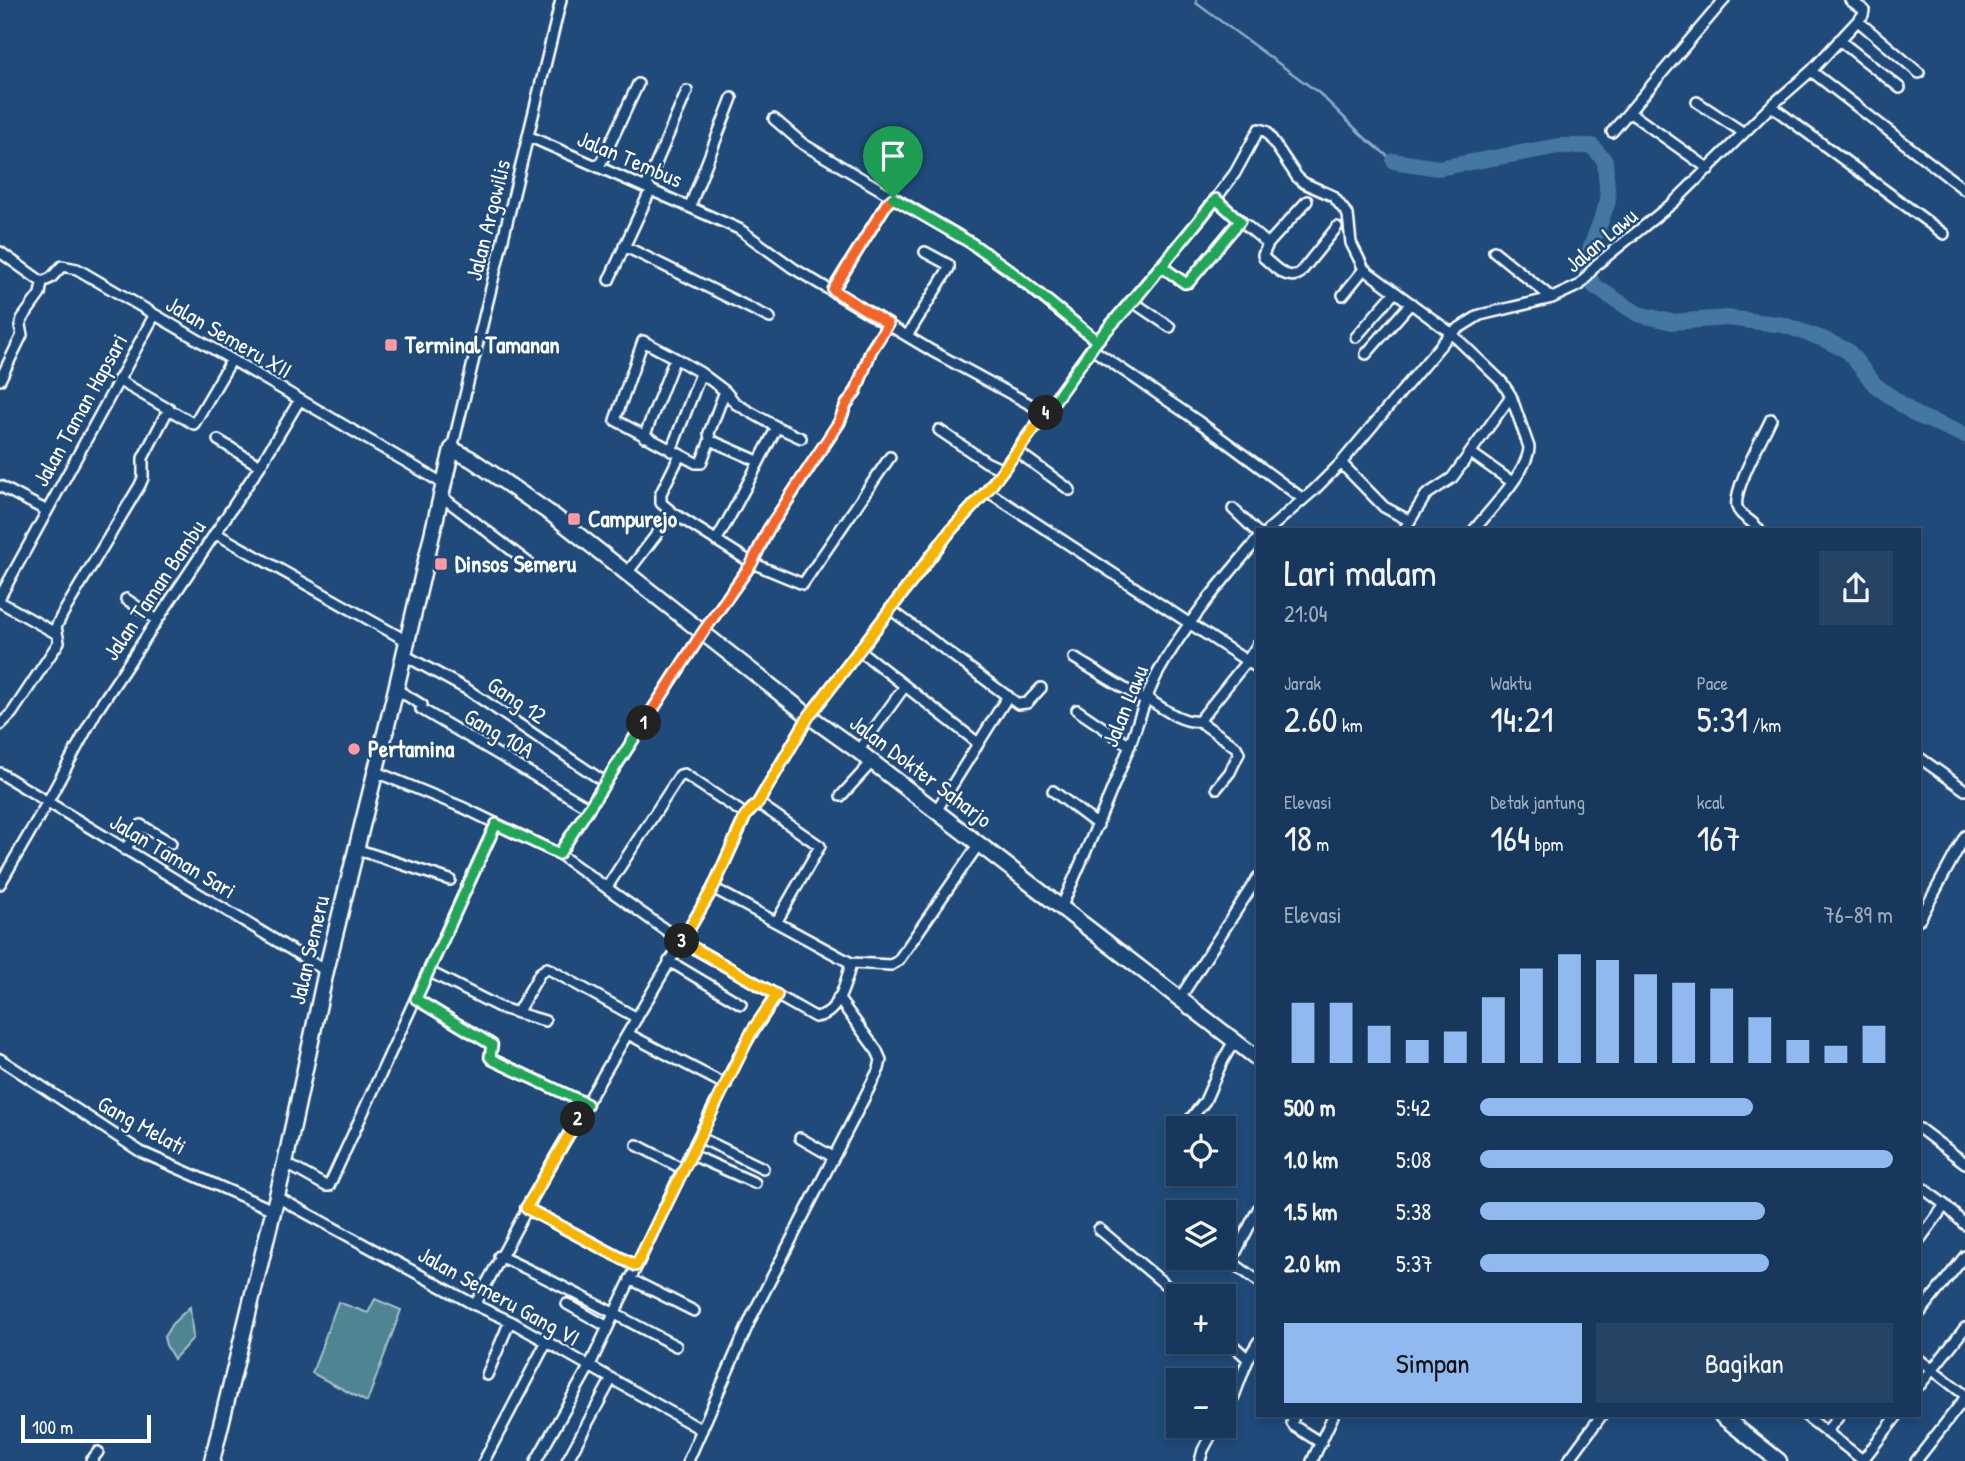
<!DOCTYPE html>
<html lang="id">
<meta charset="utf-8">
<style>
:root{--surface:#17385c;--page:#244365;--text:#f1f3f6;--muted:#9eacbb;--line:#365272;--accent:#90b9f0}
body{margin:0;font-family:"Patrick Hand",sans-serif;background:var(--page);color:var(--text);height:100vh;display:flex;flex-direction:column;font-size:26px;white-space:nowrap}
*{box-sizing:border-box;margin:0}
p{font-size:23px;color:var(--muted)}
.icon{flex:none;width:38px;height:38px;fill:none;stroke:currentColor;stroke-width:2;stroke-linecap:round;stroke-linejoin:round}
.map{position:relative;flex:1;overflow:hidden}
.panel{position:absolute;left:1256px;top:528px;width:665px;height:889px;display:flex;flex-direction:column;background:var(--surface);border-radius:0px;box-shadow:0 4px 10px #0003,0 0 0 2px var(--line)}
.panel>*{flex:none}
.fabs{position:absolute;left:1166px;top:1116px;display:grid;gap:14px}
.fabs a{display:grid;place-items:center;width:70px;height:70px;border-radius:0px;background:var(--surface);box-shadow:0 4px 10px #0003,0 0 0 2px var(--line);font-size:35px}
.scale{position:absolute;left:21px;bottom:18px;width:130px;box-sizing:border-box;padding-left:7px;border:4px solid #fff;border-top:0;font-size:19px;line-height:24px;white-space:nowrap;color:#fff;-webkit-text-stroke:5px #1f4a7a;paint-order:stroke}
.pin{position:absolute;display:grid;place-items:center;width:60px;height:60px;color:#fff;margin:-72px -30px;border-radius:50% 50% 50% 0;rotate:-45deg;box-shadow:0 0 7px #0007}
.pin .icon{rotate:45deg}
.km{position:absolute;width:35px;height:35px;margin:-18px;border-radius:50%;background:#222;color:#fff;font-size:19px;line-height:35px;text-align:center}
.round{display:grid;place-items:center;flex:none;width:74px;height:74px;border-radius:0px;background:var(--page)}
.headline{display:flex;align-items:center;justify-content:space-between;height:119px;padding:0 28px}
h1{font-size:38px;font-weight:600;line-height:52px}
.figures{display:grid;grid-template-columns:repeat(3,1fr);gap:10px;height:119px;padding:7px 28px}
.figures div{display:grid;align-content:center}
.figures b{font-size:35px;font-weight:600}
.figures small{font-size:19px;font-weight:400}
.figures p{font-size:19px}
.chart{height:196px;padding:14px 28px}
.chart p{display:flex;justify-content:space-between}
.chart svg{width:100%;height:126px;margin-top:7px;stroke:var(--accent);stroke-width:6}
.primary-button{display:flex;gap:14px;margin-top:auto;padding:14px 28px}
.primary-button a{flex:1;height:80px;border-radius:0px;background:var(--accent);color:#111;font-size:28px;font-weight:600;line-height:80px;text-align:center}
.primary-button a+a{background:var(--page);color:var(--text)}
ul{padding:0 28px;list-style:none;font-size:23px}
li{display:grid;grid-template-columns:112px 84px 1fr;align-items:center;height:52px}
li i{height:18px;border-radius:9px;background:var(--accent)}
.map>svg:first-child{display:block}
</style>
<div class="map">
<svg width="1965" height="1461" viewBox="0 0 1965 1461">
<rect width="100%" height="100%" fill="#1f4a7a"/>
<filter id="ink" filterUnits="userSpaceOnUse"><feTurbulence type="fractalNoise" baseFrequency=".0143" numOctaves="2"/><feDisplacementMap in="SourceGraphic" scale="14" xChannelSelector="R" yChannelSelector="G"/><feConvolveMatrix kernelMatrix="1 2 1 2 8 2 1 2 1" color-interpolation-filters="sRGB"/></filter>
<g filter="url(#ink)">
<path fill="#4f8492" stroke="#a7c2c8" stroke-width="2" d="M375 1299 401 1310 367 1402 312 1373 338 1302 368 1313Z
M190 1307 193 1338 174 1359 166 1345 164 1337 172 1324Z"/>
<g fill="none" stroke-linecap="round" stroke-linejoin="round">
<path stroke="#8fadc7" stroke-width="2.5" d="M1196 0V3L1319 93 1365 138 1394 161"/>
<path stroke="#4577a2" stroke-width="16" d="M1394 161 1438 168 1559 146H1592L1605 161 1608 201 1587 258 1586 270 1594 286 1638 314 1672 322 1727 318 1784 325 1823 339 1848 351 1875 385 1916 415 1965 435"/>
<g stroke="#fff" stroke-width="14">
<path id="minor" d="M1858 21 1919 73
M1839 40 1900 88
M1811 71 1965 190
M1697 102 1744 133
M1771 106 1944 234
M1629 112 1709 169
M774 119 803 144 971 243 1007 269 1097 341
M1612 132 1724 0
M528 136 739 229 793 268 932 351 1046 413
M599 167 638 84
M646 187 687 91
M1215 199 1268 244
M1307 201 1268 244 1263 255 1264 258C1274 266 1287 282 1300 273L1337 227
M690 206 732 98
M624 246 770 318
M1494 251 1552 298
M0 252 42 282 51 278 62 266 77 269 444 484
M1161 266 1185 283 1189 282 1239 221
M609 280 651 189
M833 290 887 203 893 198
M1343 295 1364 269 1368 272 1451 333 1502 382 1511 396 1529 447C1529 470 1489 511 1474 530
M1133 302 1170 327
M907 336 949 268V265L925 252
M1356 337 1395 292
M1092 349 1199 422 1303 499
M1366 354 1411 303
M675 358 643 341 615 420 696 463H701L710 440
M0 380 22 335 20 326 22 319 40 294 42 282
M118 380 194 424 231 361
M725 391 709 433 710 440 758 461
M777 427 801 438
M939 430 986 462 1003 470
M644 437 675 358 701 373
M218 440 260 466
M452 449 561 0
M671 451 701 373 725 391 736 404 777 427C757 465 738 504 716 541
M1018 452 1070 490
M1471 453 1512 482
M1341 463 1384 507 1410 521
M0 486 47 511
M987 491 1247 661 1199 721 1236 747 1239 753 1230 772 1217 788
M441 496 530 564
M1233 509 1258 533
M673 513 661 503V493L680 455
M1268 530 1314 490 1341 463 1451 333 1480 315 1552 298 1580 285 1596 265 1674 202 1771 106 1811 71 1863 15 1864 10 1850 0
M1404 530 1426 495 1452 478 1511 396
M1759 530C1753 520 1740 517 1737 507 1733 489 1763 437 1771 419
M215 533 407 641
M627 573 673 513 752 563 803 584 890 457
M0 597 154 316
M126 599 157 620
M0 602 57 634
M890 609 1018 704 1027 703 1041 688
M1258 644 1247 661 1258 668
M859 650 978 743
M404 655 468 690 606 783
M1074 658 1145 701
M396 689 422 705 421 709 589 808
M1146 698C1160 706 1182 724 1199 721
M1077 710 1130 746
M0 725 12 713 59 642 56 627 62 615 140 485 143 478V458L169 408
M858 751 905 686
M1920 758 1965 790
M376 772 464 808 559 854 681 941 815 1017C839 1015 846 982 851 963
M0 773 326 971
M1053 791 1098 825
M841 796 872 762
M758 803 820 846 777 921
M936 811 1008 696
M356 849 450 880
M125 850 141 825 171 843
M559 854 703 632 752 563 768 530 840 422 846 405 856 391 871 350 888 324
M0 884 47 803 96 712 260 466 299 401
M607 887 680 775 684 774 746 815
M713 888 851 963 891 965 898 961 979 844
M1061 908C1084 856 1107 803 1128 750 1138 724 1145 696 1159 671 1185 624 1223 580 1258 539
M1920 919 1965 836
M669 961 741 1004
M428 971 501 1008 545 1021
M1180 998 1258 877
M416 999 489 1043 492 1045 490 1057 493 1060 587 1104
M517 1013 540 973 547 968 637 1018
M628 1034 726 1085
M0 1059 141 1152 273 1210
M1185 1129 1187 1123 1205 1101 1222 1062 1234 1041
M1920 1129 1965 1163
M699 1137 763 1168
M800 1138 833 1157
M637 1145 683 1169
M690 1154 755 1183
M1223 1159 1227 1161
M285 1163 326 1186H329L496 824
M1920 1186 1945 1205 1965 1225
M277 1197 475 1305 510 1321 702 1430
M526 1208 636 1266
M1258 1209 1232 1260 1237 1266 1258 1281
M1099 1229 1180 1297
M1920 1239 1945 1205
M499 1256C560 1283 617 1316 676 1346
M630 1279 694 1311
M567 1304 608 1327
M475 1305 554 1159 713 888 746 815 758 803 809 716 951 530 987 491 1097 341 1202 217 1235 173 1259 129 1266 131 1297 177 1304 183 1333 196 1348 215 1351 243 1364 269
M1920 1313 1965 1256
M1223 1336 1247 1358
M1920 1360 1965 1395
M487 1375 510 1321
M1920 1385 1965 1328
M1294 1416 1292 1423 1294 1426 1321 1443
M1806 1416 1864 1461
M1223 1418C1239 1394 1241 1366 1258 1342
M1826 1432 1839 1416
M91 1461 98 1452
M484 1461 547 1341
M536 1461 589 1367 687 1160 745 1044 777 995
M567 1461 611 1380
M688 1461 752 1316 879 1069 881 1060 877 1051 838 998
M1200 1461 1203 1450 1216 1426
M1312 1461 1333 1416
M1568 1461 1601 1416
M1862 1461 1897 1416
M1916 1461 1965 1398"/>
</g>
<g stroke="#fff" stroke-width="19">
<path id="highway" d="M1722 1416 1779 1461
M212 1461 285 1163 326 971 396 689 452 449 471 459 554 516 809 716 858 751 1258 1059"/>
</g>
<use href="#minor" stroke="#1f4a7a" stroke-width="9"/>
<use href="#highway" stroke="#1f4a7a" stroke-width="14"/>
</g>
</g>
<g fill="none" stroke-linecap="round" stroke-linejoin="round" filter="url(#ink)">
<g stroke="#fff" stroke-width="14">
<path id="split-1" d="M644 723 703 632 752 563 768 530 839 422 846 405 856 391 871 351 888 324 833 290 887 203 893 198"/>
</g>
<g stroke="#fff" stroke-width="14">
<path id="split-2" d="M578 1119 587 1104 493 1060 490 1057 492 1045 489 1043 416 999 496 824 559 854 644 723"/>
</g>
<g stroke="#fff" stroke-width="14">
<path id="split-3" d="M578 1119 526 1208 636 1266 752 1031 777 995 682 941"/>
</g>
<g stroke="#fff" stroke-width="14">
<path id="split-4" d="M682 941 713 888 746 815 758 803 809 716 951 530 987 491 1046 413"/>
</g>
<g stroke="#fff" stroke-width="14">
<path id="split-5" d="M893 198 971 243 1007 268 1097 341 1161 266 1185 283 1189 282 1240 221 1216 199 1133 302 1097 341 1046 413"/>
</g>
<use href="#split-1" stroke="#f0652b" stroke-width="9"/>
<use href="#split-2" stroke="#22a559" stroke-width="9"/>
<use href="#split-3" stroke="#f5b400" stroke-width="9"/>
<use href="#split-4" stroke="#f5b400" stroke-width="9"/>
<use href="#split-5" stroke="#22a559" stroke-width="9"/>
</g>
<g fill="#ff9aa2" stroke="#1f4a7a" stroke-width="2.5">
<rect x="384" y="338" width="14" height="14" rx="3.5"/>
<rect x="567" y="512" width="14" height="14" rx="3.5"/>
<rect x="434" y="557" width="14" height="14" rx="3.5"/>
<circle cx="354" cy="749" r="7"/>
</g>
<g text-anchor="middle" stroke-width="5" stroke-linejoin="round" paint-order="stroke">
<g font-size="23" fill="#fff" stroke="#1f4a7a">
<text transform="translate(630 159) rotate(23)" y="8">Jalan Tembus</text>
<text transform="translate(488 220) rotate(-76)" y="8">Jalan Argowilis</text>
<text transform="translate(1601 240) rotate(-40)" y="8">Jalan Lawu</text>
<text transform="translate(229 337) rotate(30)" y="8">Jalan Semeru XII</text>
<text transform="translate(80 410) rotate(-61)" y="8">Jalan Taman Hapsari</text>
<text transform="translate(154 590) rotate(-56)" y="8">Jalan Taman Bambu</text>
<text transform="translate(517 700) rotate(34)" y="8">Gang 12</text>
<text transform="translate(1125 706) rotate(-68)" y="8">Jalan Lawu</text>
<text transform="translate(499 733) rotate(30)" y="8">Gang 10A</text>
<text transform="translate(921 771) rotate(37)" y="8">Jalan Dokter Saharjo</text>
<text transform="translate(173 856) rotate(31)" y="8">Jalan Taman Sari</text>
<text transform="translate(309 950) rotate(-77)" y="8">Jalan Semeru</text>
<text transform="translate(142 1125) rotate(29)" y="8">Gang Melati</text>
<text transform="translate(499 1296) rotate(29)" y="8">Jalan Semeru Gang VI</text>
</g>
<g font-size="23" font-weight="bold" fill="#fff" stroke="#1f4a7a" text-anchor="start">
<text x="405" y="353">Terminal Tamanan</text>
<text x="588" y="527">Campurejo</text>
<text x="455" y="572">Dinsos Semeru</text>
<text x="368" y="757">Pertamina</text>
</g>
</g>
</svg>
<div class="fabs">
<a><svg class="icon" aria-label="locate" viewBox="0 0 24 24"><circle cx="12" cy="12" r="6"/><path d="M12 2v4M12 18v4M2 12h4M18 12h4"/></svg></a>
<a><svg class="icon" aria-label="layers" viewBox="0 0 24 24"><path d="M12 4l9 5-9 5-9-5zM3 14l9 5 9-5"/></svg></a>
<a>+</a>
<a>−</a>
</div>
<div class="scale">100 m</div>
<div class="pin" style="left:893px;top:198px;background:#1e9e55"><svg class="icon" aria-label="arrive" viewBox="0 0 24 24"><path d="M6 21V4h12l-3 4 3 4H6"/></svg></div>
<b class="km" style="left:644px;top:723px">1</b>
<b class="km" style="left:578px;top:1119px">2</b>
<b class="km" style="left:682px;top:941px">3</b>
<b class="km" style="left:1046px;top:413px">4</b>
<section class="panel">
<div class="headline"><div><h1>Lari malam</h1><p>21:04</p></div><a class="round"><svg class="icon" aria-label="share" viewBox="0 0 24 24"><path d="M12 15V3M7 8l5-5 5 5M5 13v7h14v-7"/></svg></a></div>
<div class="figures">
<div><p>Jarak</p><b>2.60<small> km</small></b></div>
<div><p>Waktu</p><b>14:21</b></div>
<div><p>Pace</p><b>5:31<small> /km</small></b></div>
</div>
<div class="figures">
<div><p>Elevasi</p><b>18<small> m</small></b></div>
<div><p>Detak jantung</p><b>164<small> bpm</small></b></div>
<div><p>kcal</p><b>167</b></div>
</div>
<div class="chart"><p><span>Elevasi</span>76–89 m</p>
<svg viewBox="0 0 160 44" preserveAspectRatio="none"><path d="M5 44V23M15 44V23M25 44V31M35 44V36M45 44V33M55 44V21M65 44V11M75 44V6M85 44V8M95 44V13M105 44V16M115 44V18M125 44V28M135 44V36M145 44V38M155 44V31"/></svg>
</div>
<ul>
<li><b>500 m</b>5:42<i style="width:66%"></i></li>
<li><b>1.0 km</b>5:08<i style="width:100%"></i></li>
<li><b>1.5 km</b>5:38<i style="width:69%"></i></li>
<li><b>2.0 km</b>5:37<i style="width:70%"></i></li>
</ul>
<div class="primary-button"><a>Simpan</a><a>Bagikan</a></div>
</section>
</div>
